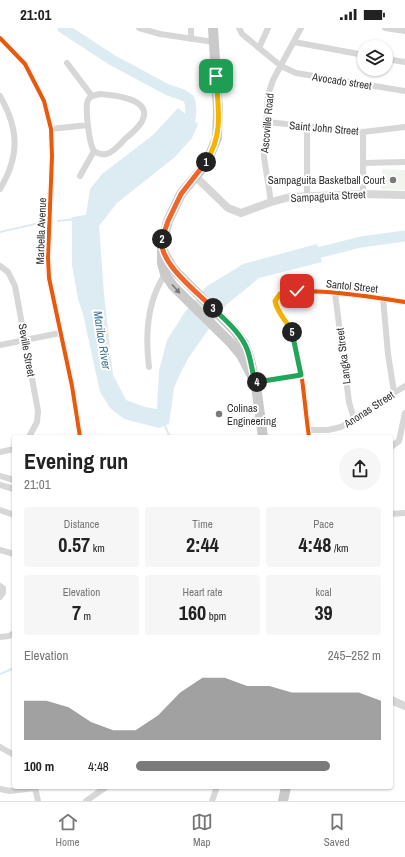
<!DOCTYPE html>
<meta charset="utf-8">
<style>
:root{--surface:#fff;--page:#f6f6f6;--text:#222;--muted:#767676;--line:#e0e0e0;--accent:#7a7a7a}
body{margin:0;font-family:"Archivo Narrow",sans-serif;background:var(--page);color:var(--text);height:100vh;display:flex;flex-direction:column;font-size:15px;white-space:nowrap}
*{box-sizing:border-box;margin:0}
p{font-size:13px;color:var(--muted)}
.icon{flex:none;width:22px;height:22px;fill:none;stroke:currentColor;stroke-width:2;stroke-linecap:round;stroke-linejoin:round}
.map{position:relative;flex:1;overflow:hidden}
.side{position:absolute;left:12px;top:407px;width:381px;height:354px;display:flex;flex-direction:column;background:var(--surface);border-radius:4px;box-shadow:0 1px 3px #0004}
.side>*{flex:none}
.tools{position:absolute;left:357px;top:12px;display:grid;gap:8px}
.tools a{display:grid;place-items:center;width:36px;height:36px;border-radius:50%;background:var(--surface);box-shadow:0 1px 3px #0004;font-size:20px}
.pin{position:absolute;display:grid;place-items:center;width:34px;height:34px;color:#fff;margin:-17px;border-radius:8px;box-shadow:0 2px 6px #0006}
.km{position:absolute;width:20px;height:20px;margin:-10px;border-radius:50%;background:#222;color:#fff;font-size:11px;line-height:20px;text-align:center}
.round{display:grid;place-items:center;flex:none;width:42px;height:42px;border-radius:21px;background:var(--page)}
.headline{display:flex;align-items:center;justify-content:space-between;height:68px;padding:0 12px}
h1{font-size:22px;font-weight:700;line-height:30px}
.metrics{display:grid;grid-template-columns:repeat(3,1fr);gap:6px;height:68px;padding:4px 12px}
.metrics div{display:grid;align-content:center;border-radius:4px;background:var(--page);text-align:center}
.metrics b{font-size:20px;font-weight:700}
.metrics small{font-size:11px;font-weight:400}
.metrics p{font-size:11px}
.chart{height:112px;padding:8px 12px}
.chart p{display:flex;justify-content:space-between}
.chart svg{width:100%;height:72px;margin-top:4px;fill:var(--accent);opacity:.7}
ul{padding:0 12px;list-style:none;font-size:13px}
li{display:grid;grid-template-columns:64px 48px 1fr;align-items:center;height:30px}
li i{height:10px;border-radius:5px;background:var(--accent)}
.status{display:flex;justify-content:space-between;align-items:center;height:28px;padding:0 20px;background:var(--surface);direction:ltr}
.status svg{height:11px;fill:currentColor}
.dock{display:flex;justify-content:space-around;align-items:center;height:56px;border-top:1px solid var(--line);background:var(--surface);font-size:11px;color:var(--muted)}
.dock a{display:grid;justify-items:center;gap:2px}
.dock .on{color:var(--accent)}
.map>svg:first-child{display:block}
</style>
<div class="status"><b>21:01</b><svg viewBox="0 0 49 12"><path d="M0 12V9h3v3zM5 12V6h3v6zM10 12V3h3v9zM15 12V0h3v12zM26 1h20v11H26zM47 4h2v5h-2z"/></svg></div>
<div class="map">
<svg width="405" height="773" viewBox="0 0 405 773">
<rect width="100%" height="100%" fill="#fff"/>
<path fill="#f1f5ed" d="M382 141 405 142V162L381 161Z"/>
<path fill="#ddebf3" d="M178 80 198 96 192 110 175 129 117 175 99 198 104 266 113 347 126 372 145 379 157 381 159 343 167 312 185 284 206 259 243 236 317 216 322 234 259 250 226 277 189 329 181 344 174 360 169 396 159 400 124 391 110 380 100 364 83 286 78 271 72 237V189L86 187 90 161 102 146 153 107Z"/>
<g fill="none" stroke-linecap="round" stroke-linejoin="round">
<path stroke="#ddebf3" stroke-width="2" d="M58 193 75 191
M0 204 44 194
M164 396 170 409
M0 646 14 640"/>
<path stroke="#ddebf3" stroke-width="11" d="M63 0 112 32 168 62 183 67 189 71C193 83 191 93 184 103
M305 228 361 214 405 208"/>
<path stroke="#d7d7d7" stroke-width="6" d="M139 0 160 6 214 14
M191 0V11
M239 0 242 6 281 38 296 45 405 63
M385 0 405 3
M0 10 25 36 44 73 51 101 52 128 48 229 49 250 72 358 80 409
M294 14 364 27
M259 20 268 0
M386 31 405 34
M67 35 92 68
M100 66C114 67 156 71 141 95 137 101 131 106 125 111 120 116 113 125 106 126 102 127 97 125 94 123 89 116 86 85 87 76 87 73 89 70 92 68Z
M0 68C19 101 20 128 0 161
M267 94 363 104 405 99
M51 101 88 97
M363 104V166
M364 135 405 134
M80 148 94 123
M307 168V99
M271 174 264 129 268 67 273 52 301 0
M0 238 8 244 15 258 38 383 37 394 29 409
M335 265 349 374 354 391
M383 270 388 326 394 364
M0 317 60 305
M149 339C145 307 147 272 166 245
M255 354 301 347
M308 402H328L341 399 405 358
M309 409C304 375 303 340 293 307 291 301 288 296 285 291 281 285 272 277 277 270 288 254 385 271 405 274
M391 419 399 413 405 385
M0 424 14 421
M0 448 14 452
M0 457 14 461
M0 482 14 487
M391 486 405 485
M0 522 14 526
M0 558 3 560V565L0 569
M0 609 9 608 14 605
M0 719 14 727
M35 759 38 773
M0 761 10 763 35 760
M86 773 106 759
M212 773 217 759"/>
<path stroke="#d7d7d7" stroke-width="8" d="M196 149 228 180 241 185 271 174 290 169 363 166 405 167
M391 672 405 678"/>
<path stroke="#cacaca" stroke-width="10" d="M213 0 218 82 217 110 209 129 200 143 181 166 168 193 162 215V235L165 246 173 258 231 315 241 327 255 354
M163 223 172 239 177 245 234 302 244 315 249 328 256 358 263 409
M283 773 286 759"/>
<g stroke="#fff" stroke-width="6">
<path id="cycleway" d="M0 10 25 36 44 73 51 101 52 128 48 229 49 250 72 358 80 409
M309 409C304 375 303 340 293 307 291 301 288 296 285 291 281 285 272 277 277 270 288 254 385 271 405 274"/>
</g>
<use href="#cycleway" stroke="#e8590c" stroke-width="4"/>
</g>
<defs><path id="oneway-solid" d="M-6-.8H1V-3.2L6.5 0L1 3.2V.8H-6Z"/></defs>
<use fill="#777" href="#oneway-solid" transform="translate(176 261) rotate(48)"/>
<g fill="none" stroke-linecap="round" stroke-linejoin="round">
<g stroke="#fff" stroke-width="8">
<path id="split-1" d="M206 134C224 105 218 81 216 48"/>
</g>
<g stroke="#fff" stroke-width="8">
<path id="split-2" d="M162 211 168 193 181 166 206 134"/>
</g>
<g stroke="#fff" stroke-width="8">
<path id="split-3" d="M162 211C158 235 198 265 213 280"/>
</g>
<g stroke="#fff" stroke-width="8">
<path id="split-4" d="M213 280C225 292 241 305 247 321 251 331 252 343 255 354H257"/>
</g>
<g stroke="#fff" stroke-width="8">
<path id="split-5" d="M257 354 301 347 292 304"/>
</g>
<g stroke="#fff" stroke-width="8">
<path id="split-6" d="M292 304C287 293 277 285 275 273L280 266 297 263"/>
</g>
<use href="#split-1" stroke="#f5b400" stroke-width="5"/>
<use href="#split-2" stroke="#f0652b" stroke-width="5"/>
<use href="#split-3" stroke="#f0652b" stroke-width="5"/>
<use href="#split-4" stroke="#22a559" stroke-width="5"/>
<use href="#split-5" stroke="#22a559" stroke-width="5"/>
<use href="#split-6" stroke="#f5b400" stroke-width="5"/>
</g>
<g fill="#7a7a7a" stroke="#fff" stroke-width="1.5">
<circle cx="393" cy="152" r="4"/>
<circle cx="219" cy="386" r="4"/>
</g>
<g text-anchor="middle" stroke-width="4" stroke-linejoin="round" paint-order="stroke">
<g font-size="11" fill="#333" stroke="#fff">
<text transform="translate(342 53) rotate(9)" y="4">Avocado street</text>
<text transform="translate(267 95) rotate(-85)" y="4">Ascoville Road</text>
<text transform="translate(324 100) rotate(5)" y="4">Saint John Street</text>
<text transform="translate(328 168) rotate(-3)" y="4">Sampaguita Street</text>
<text transform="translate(41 203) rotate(-88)" y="4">Marbella Avenue</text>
<text transform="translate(352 258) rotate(6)" y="4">Santol Street</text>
<text transform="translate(27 322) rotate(80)" y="4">Seville Street</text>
<text transform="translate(343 328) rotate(-97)" y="4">Langka Street</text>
<text transform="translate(369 381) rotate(-33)" y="4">Anonas Street</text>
</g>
<g font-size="11" fill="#333" stroke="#fff" text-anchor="end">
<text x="385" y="156">Sampaguita Basketball Court</text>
<text x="227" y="384" text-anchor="start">Colinas<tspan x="227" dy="13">Engineering</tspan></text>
</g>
<g font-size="12" font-style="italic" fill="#3f7597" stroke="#fff">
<text transform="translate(102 312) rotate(81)" y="4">Marilao River</text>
</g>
</g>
</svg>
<div class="tools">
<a><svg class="icon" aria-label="layers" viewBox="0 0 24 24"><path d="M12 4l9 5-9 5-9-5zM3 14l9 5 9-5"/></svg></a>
</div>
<div class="pin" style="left:216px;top:48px;background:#1e9e55"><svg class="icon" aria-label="arrive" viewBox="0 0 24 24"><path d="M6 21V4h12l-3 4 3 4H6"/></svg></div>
<div class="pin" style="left:297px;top:263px;background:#d93025"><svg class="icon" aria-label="check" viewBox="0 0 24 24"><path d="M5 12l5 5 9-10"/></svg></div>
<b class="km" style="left:206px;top:134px">1</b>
<b class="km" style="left:162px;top:211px">2</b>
<b class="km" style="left:213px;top:280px">3</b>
<b class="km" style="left:257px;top:354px">4</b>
<b class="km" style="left:292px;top:304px">5</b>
<section class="side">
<div class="headline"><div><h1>Evening run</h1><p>21:01</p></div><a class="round"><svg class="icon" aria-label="share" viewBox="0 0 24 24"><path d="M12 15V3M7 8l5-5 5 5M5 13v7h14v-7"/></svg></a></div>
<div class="metrics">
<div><p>Distance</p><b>0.57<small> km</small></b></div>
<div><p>Time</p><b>2:44</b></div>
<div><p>Pace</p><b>4:48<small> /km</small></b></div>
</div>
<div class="metrics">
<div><p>Elevation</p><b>7<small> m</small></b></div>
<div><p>Heart rate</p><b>160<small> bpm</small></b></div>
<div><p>kcal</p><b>39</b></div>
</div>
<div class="chart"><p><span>Elevation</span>245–252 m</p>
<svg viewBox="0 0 160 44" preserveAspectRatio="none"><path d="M0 44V20L10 20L20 24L30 33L40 38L50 38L60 29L70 15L80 6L90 6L100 11L110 11L120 15L130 15L140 15L150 15L160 20V44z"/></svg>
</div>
<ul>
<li><b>100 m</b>4:48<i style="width:79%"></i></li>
</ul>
</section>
</div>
<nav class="dock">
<a class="on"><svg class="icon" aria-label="home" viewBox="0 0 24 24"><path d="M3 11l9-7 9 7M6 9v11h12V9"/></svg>Home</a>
<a><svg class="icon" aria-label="map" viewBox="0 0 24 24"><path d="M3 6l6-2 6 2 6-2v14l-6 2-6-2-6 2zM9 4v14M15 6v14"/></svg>Map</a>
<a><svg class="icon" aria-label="saved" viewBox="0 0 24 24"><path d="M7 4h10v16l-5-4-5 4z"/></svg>Saved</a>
</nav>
